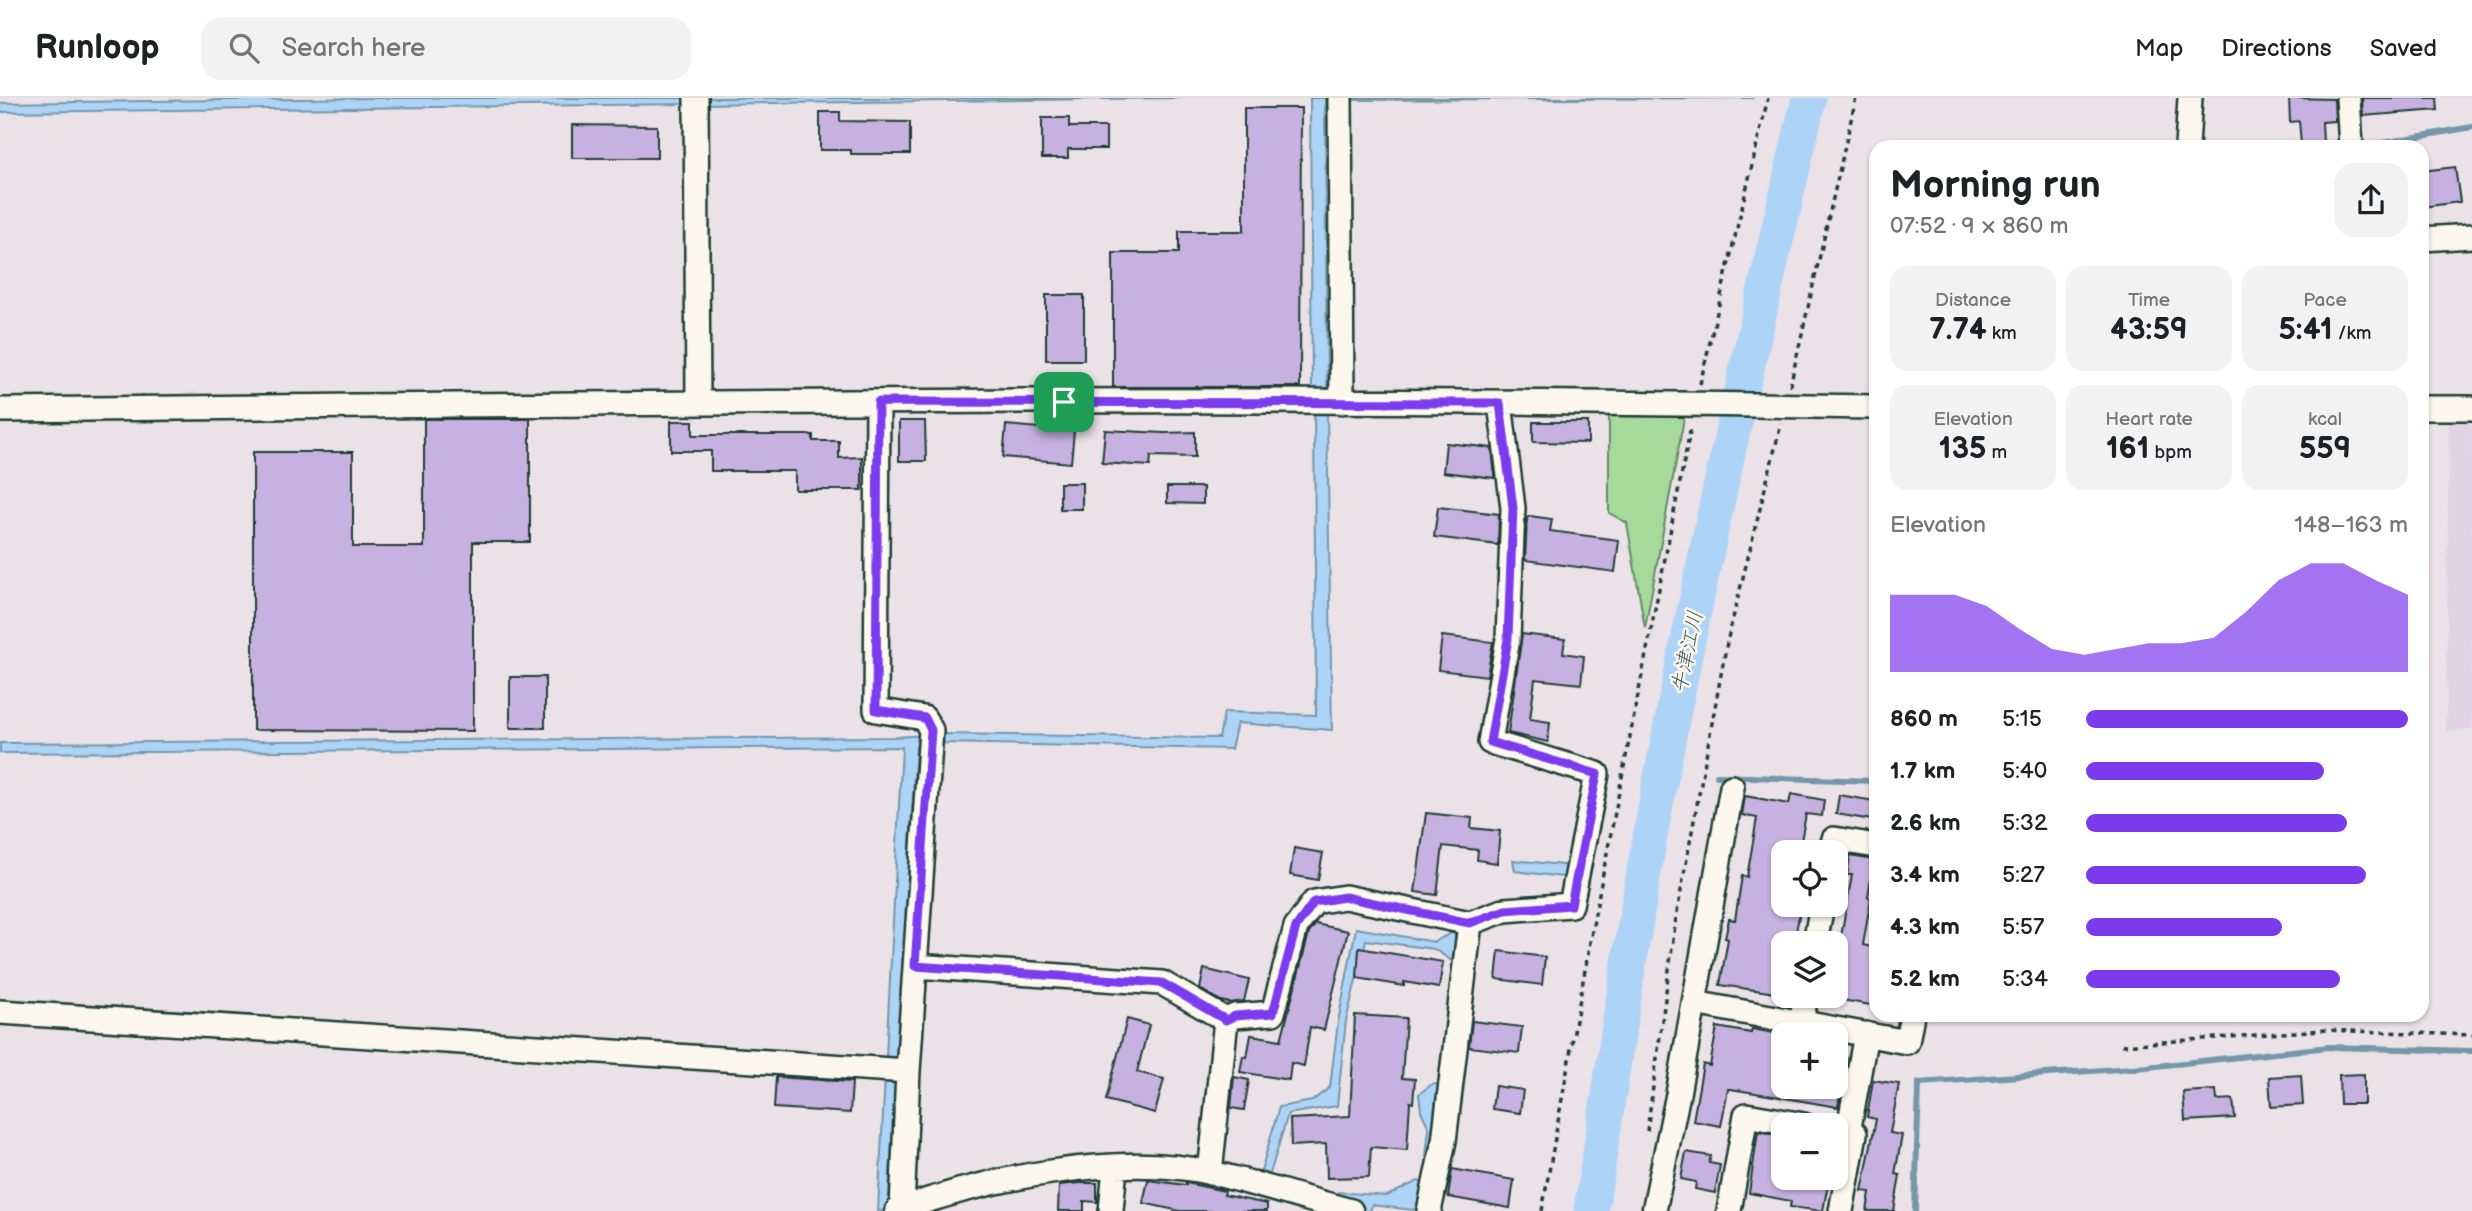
<!DOCTYPE html>
<meta charset="utf-8">
<style>
:root{--surface:#fff;--page:#f2f2f2;--text:#202124;--muted:#757577;--line:#e0e0e0;--accent:#7c3aed}
body{margin:0;font-family:"Balsamiq Sans","Klee One",sans-serif;background:var(--page);color:var(--text);height:100vh;display:flex;flex-direction:column;font-size:26px;white-space:nowrap}
*{box-sizing:border-box;margin:0}
p{font-size:23px;color:var(--muted)}
.icon{flex:none;width:38px;height:38px;fill:none;stroke:currentColor;stroke-width:2;stroke-linecap:round;stroke-linejoin:round}
.map{position:relative;flex:1;overflow:hidden}
.details{position:absolute;left:1869px;top:42px;width:560px;height:882px;display:flex;flex-direction:column;background:var(--surface);border-radius:21px;box-shadow:0 2px 5px #0004}
.details>*{flex:none}
.controls{position:absolute;left:1771px;top:742px;display:grid;gap:14px}
.controls a{display:grid;place-items:center;width:77px;height:77px;border-radius:14px;background:var(--surface);box-shadow:0 2px 5px #0004;font-size:35px}
.pin{position:absolute;display:grid;place-items:center;width:60px;height:60px;color:#fff;margin:-30px;border-radius:14px;box-shadow:0 4px 10px #0006}
.round{display:grid;place-items:center;flex:none;width:74px;height:74px;border-radius:21px;background:var(--page)}
.summary{display:flex;align-items:center;justify-content:space-between;height:119px;padding:0 21px}
h1{font-size:38px;font-weight:800;line-height:52px}
.metrics{display:grid;grid-template-columns:repeat(3,1fr);gap:10px;height:119px;padding:7px 21px}
.metrics div{display:grid;align-content:center;border-radius:18px;background:var(--page);text-align:center}
.metrics b{font-size:30px;font-weight:800}
.metrics small{font-size:19px;font-weight:400}
.metrics p{font-size:19px}
.chart{height:196px;padding:14px 21px}
.chart p{display:flex;justify-content:space-between}
.chart svg{width:100%;height:126px;margin-top:7px;fill:var(--accent);opacity:.7}
ul{padding:0 21px;list-style:none;font-size:23px}
li{display:grid;grid-template-columns:112px 84px 1fr;align-items:center;height:52px}
li i{height:18px;border-radius:9px;background:var(--accent)}
header{display:flex;align-items:center;gap:42px;box-sizing:border-box;height:98px;padding:0 35px;background:var(--surface);border-bottom:2px solid var(--line)}
header strong{font-size:33px}
nav{display:flex;gap:38px;margin-inline-start:auto;font-size:24px}
.search{width:490px;height:63px;background:var(--page);display:flex;align-items:center;gap:18px;box-sizing:border-box;padding:0 24px;border-radius:21px;color:var(--muted);font-size:26px}
.map>svg:first-child{display:block}
</style>
<header>
<strong>Runloop</strong>
<div class="search"><svg class="icon" aria-label="search" viewBox="0 0 24 24"><circle cx="10" cy="10" r="6"/><path d="M15 15l6 6"/></svg>Search here</div>
<nav><a>Map</a><a>Directions</a><a>Saved</a></nav>
</header>
<div class="map">
<svg width="2472" height="1113" viewBox="0 0 2472 1113">
<rect width="100%" height="100%" fill="#ebe2e8"/>
<filter id="ink" filterUnits="userSpaceOnUse"><feTurbulence type="fractalNoise" baseFrequency=".0143" numOctaves="2"/><feDisplacementMap in="SourceGraphic" scale="14" xChannelSelector="R" yChannelSelector="G"/><feConvolveMatrix kernelMatrix="1 2 1 2 8 2 1 2 1" color-interpolation-filters="sRGB"/></filter>
<g filter="url(#ink)">
<path fill="#e0d3e6" d="M2449 303H2472V632L2446 633Z"/>
<path fill="#a6d99a" stroke="#628b67" stroke-width="2" d="M1688 299 1645 530 1627 425 1609 415V301Z"/>
<path fill="#add3f7" stroke="#7497a9" stroke-width="2" d="M376 0H688V6L0 14V5Z
M701 0H1181L701 6Z
M1310 0H1325L1327 294 1312 293Z
M1351 0H1754L1351 2Z
M1314 314H1327L1332 632 1237 625 1231 651 940 645 916 648 888 1113H878L902 649 0 655V645L895 639 942 636 1219 640 1224 614 1316 617Z
M1513 762 1571 768 1570 780 1515 773Z
M1356 830 1434 844 1453 834 1460 846 1458 867 1434 851 1366 842 1346 923 1337 1008 1288 1016 1269 1079 1260 1077 1279 1009 1312 1003 1330 989 1338 924Z
M1432 986 1444 987 1430 1063 1426 1059 1429 1030 1421 1013 1419 996Z
M1418 1083 1423 1085 1420 1106 1413 1112 1372 1107 1370 1113H1361L1362 1108 1336 1100 1338 1094 1387 1098Z"/>
<g fill="none" stroke-linecap="round" stroke-linejoin="round">
<path stroke="#7497a9" stroke-width="6" d="M2360 49 2472 29
M1717 678 1876 683
M1915 1113 1919 985 2147 969 2329 949 2472 953"/>
<path stroke="#add3f7" stroke-width="35" d="M1591 1113C1614 967 1634 820 1662 674 1705 448 1757 224 1809 0"/>
</g>
<path fill="#c6b1e0" stroke="#1f3d34" stroke-width="2" d="M2289 0 2334 1 2335 23 2322 24 2323 45 2301 46 2299 23 2290 24Z
M2362 0H2437L2438 12 2363 18Z
M1244 10H1301L1300 289H1113V155H1179V133H1244Z
M820 14H840V23L910 24V56H851V52H820Z
M1042 20H1069V29H1106V51H1068V60H1042Z
M572 27 657 28V60H572Z
M2455 69 2460 104 2422 109V73Z
M1046 197H1084V262H1046Z
M424 321H530V444H473V633L253 632V354H353V449H424Z
M671 323H693V337H813V343H839V360L862 359V392H795V373H711V353H671Z
M899 323H925L926 363H899Z
M1533 324H1588V345L1533 344Z
M1006 327 1074 333 1071 365 1003 359Z
M1105 332 1164 335 1195 334V359L1151 358 1150 368 1102 365Z
M1446 345 1492 350 1495 380 1443 374Z
M1060 385H1082V411H1060Z
M1167 389H1203V406L1167 405Z
M1438 409 1499 416 1498 447 1434 439Z
M1530 418 1552 421 1550 433 1619 442 1615 474 1525 462 1527 420Z
M1522 536 1565 541 1563 555 1584 558 1581 586 1535 581 1530 621 1550 624 1548 644 1508 635Z
M1442 538 1493 544 1487 578 1438 572Z
M510 579H545V630H510Z
M1791 696 1824 702 1822 718 1806 716 1799 754H1783V807H1801L1794 845H1783V896L1720 887 1728 841 1725 840 1729 821 1735 822 1742 778 1747 779 1757 720 1742 717 1745 698 1789 706Z
M1839 697 1875 703 1872 722 1836 716Z
M1426 715 1472 720 1471 730 1500 733 1497 765 1477 762 1478 752 1443 748 1437 797 1415 794Z
M1294 750 1323 755 1318 782 1290 777Z
M1850 758 1874 762 1868 799 1871 800 1863 847 1876 850V908L1836 901V844H1840L1852 777H1847Z
M1316 826 1348 833 1324 932 1310 929 1304 968 1291 965 1289 982 1240 974 1243 958 1247 959 1251 937 1281 942 1309 835Z
M1359 850 1443 864 1439 890 1404 884V888L1357 880Z
M1499 853 1545 859 1542 887 1496 881Z
M1204 871 1249 882 1244 903 1230 905 1221 903 1200 891Z
M1355 917 1406 920 1402 980 1415 981 1413 1005 1410 1004 1407 1052 1371 1049 1369 1079 1327 1080 1326 1046 1291 1048 1290 1021 1350 1018Z
M1127 921 1149 927 1137 974 1164 981 1155 1015 1106 1002Z
M1472 923 1522 929 1519 955 1469 949Z
M1717 929 1751 935 1752 931 1780 936 1773 977 1783 978V989H1841L1838 1009 1731 991H1728L1721 1028 1693 1023 1703 966 1710 968Z
M2364 976V1006H2340L2339 977Z
M2301 977 2303 1007 2271 1009 2269 979Z
M776 979 852 984 850 1015 774 1010Z
M1234 979 1249 982 1244 1012 1231 1010Z
M1873 982 1899 986 1890 1035 1902 1037 1895 1076 1900 1077 1894 1113H1867L1870 1094 1862 1093 1876 1021 1867 1019Z
M1495 988 1523 992 1520 1015 1492 1011Z
M2216 992 2217 1002 2233 1001 2235 1020 2185 1023 2183 994Z
M1758 1033 1783 1038 1779 1078 1828 1086 1823 1113 1790 1109 1791 1103 1749 1095Z
M1686 1054 1711 1058 1709 1065 1720 1067 1715 1095 1695 1091 1696 1084 1681 1081Z
M1452 1071 1514 1082 1510 1110 1448 1099Z
M1148 1082 1186 1087V1085L1225 1093 1224 1097 1267 1106V1113H1180L1143 1105Z
M1081 1085H1097V1104L1084 1103V1113H1058L1059 1087Z"/>
<g fill="none" stroke-linecap="round" stroke-linejoin="round">
<g stroke="#1f3d34" stroke-width="28">
<path id="minor" d="M696 0 698 304
M1340 0 1342 304
M2348 0 2351 49
M2187 49 2190 0
M2422 141 2472 138
M878 304 876 612 924 620 931 632 908 973 902 1111
M2422 310H2472
M0 312C625 305 1251 297 1876 309
M1831 754 1834 741 1876 748
M1815 845 1822 807
M915 868 1162 885 1226 922 1210 1075
M1694 905 1907 944 1912 917
M0 914 908 973
M1226 922 1235 918 1273 915 1296 829 1314 804 1345 799 1470 825
M1801 924 1806 898
M897 1113C985 1080 1119 1054 1212 1075 1259 1086 1305 1101 1351 1113
M1111 1113 1115 1069
M1429 1113 1444 1043 1470 825 1505 812 1571 807 1597 676 1490 644 1508 541 1513 410 1500 305
M1654 1113 1678 996 1732 689
M1729 1113 1746 1017 1804 1027
M1841 1113 1855 1036 1848 1035 1866 936"/>
</g>
<path stroke="#1f3d34" stroke-width="3.5" stroke-dasharray="5 5" stroke-linecap="butt" d="M1700 286 1768 0
M1790 288 1856 0
M2122 947 2322 932 2472 937
M1647 1033 1676 820 1727 544 1781 326
M1542 1113 1595 816 1691 328"/>
<use href="#minor" stroke="#fbf7ec" stroke-width="23"/>
</g>
</g>
<g fill="none" stroke-linecap="round" stroke-linejoin="round" filter="url(#ink)">
<g stroke="#fff" stroke-width="14">
<path id="route" d="M878 304 1500 305 1513 410 1508 541 1490 644 1597 676 1571 807 1505 812 1470 825 1345 799 1314 804 1296 829 1273 915 1235 918 1226 922 1162 885 915 868 931 632 925 620 876 612Z"/>
</g>
<use href="#route" stroke="#7c3aed" stroke-width="9"/>
</g>
<g text-anchor="middle" stroke-width="5" stroke-linejoin="round" paint-order="stroke">
<g font-size="21" font-style="italic" fill="#3b5b5b" stroke="#fbf7ec">
<text transform="translate(1687 554) rotate(-78)" y="7">牛津江川</text>
</g>
</g>
</svg>
<div class="controls">
<a><svg class="icon" aria-label="locate" viewBox="0 0 24 24"><circle cx="12" cy="12" r="6"/><path d="M12 2v4M12 18v4M2 12h4M18 12h4"/></svg></a>
<a><svg class="icon" aria-label="layers" viewBox="0 0 24 24"><path d="M12 4l9 5-9 5-9-5zM3 14l9 5 9-5"/></svg></a>
<a>+</a>
<a>−</a>
</div>
<div class="pin" style="left:1064px;top:304px;background:#1e9e55"><svg class="icon" aria-label="arrive" viewBox="0 0 24 24"><path d="M6 21V4h12l-3 4 3 4H6"/></svg></div>
<section class="details">
<div class="summary"><div><h1>Morning run</h1><p>07:52 · 9 × 860 m</p></div><a class="round"><svg class="icon" aria-label="share" viewBox="0 0 24 24"><path d="M12 15V3M7 8l5-5 5 5M5 13v7h14v-7"/></svg></a></div>
<div class="metrics">
<div><p>Distance</p><b>7.74<small> km</small></b></div>
<div><p>Time</p><b>43:59</b></div>
<div><p>Pace</p><b>5:41<small> /km</small></b></div>
</div>
<div class="metrics">
<div><p>Elevation</p><b>135<small> m</small></b></div>
<div><p>Heart rate</p><b>161<small> bpm</small></b></div>
<div><p>kcal</p><b>559</b></div>
</div>
<div class="chart"><p><span>Elevation</span>148–163 m</p>
<svg viewBox="0 0 160 44" preserveAspectRatio="none"><path d="M0 44V17L10 17L20 17L30 21L40 29L50 36L60 38L70 36L80 34L90 34L100 32L110 23L120 12L130 6L140 6L150 12L160 17V44z"/></svg>
</div>
<ul>
<li><b>860 m</b>5:15<i style="width:100%"></i></li>
<li><b>1.7 km</b>5:40<i style="width:74%"></i></li>
<li><b>2.6 km</b>5:32<i style="width:81%"></i></li>
<li><b>3.4 km</b>5:27<i style="width:87%"></i></li>
<li><b>4.3 km</b>5:57<i style="width:61%"></i></li>
<li><b>5.2 km</b>5:34<i style="width:79%"></i></li>
</ul>
</section>
</div>
